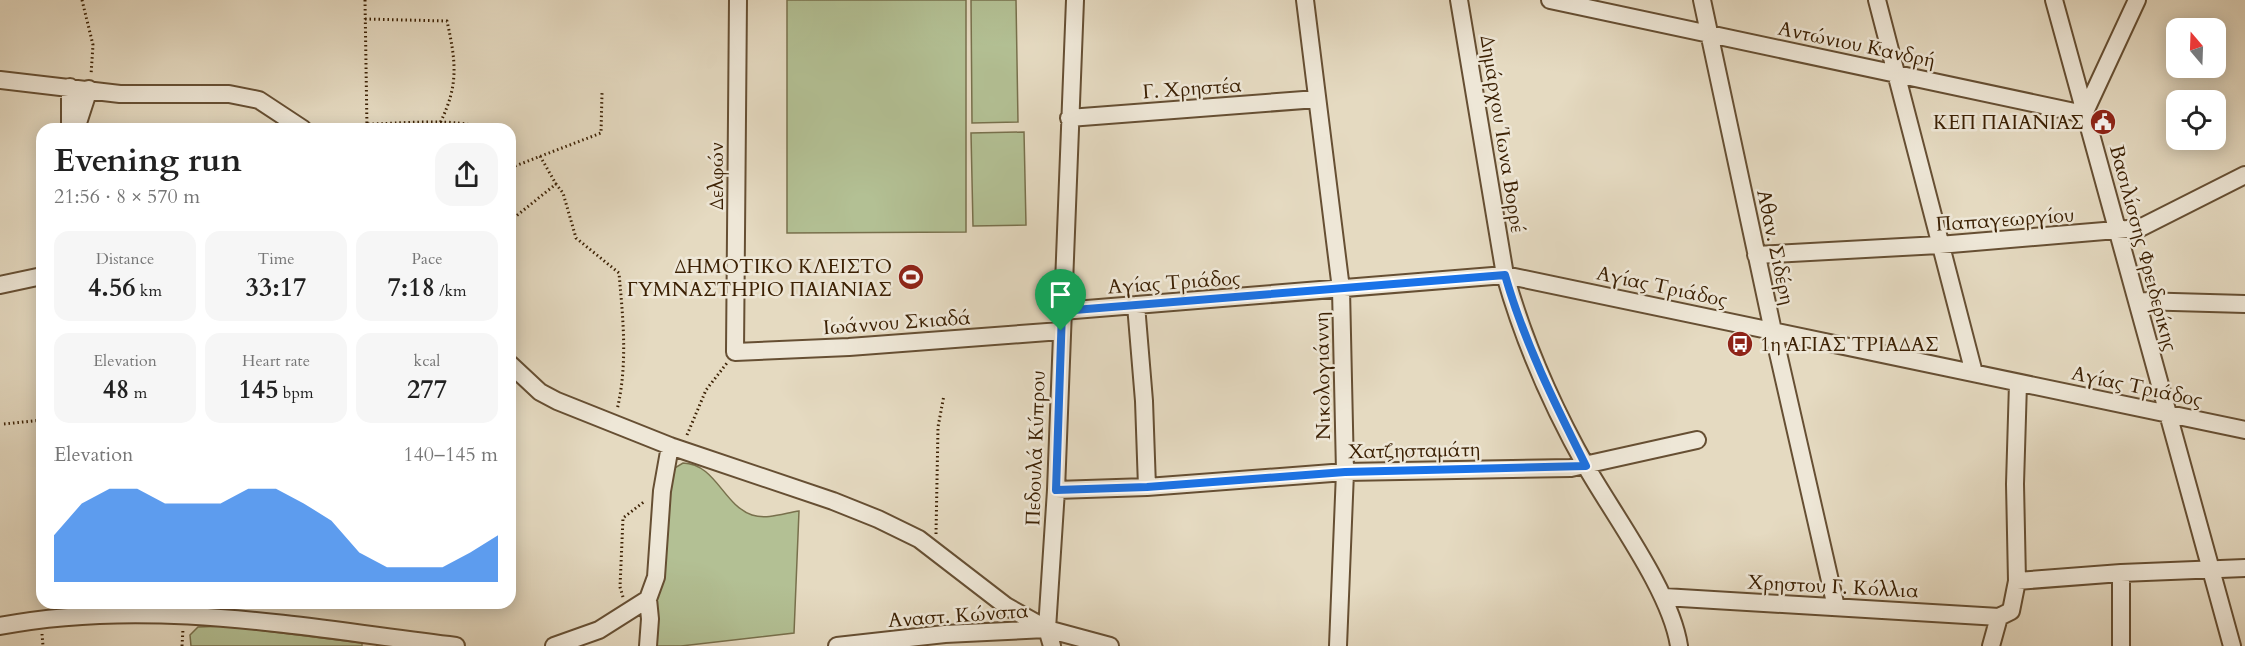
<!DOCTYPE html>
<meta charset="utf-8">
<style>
:root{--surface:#fff;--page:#f6f6f6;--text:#222;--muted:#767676;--accent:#1a73e8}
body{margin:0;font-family:Cardo,serif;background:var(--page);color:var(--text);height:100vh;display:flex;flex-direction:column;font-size:22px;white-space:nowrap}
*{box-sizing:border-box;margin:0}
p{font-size:20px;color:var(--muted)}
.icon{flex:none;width:33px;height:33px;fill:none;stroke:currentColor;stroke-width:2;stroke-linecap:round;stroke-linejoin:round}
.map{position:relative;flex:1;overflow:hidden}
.side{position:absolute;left:36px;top:123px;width:480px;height:486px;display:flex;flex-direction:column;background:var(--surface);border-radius:18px;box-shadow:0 3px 15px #0003}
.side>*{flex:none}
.needle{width:39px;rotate:341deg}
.tools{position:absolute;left:2166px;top:18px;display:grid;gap:12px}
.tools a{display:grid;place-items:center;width:60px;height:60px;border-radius:12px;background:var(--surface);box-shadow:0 3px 15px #0003;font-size:30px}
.pin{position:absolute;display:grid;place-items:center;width:51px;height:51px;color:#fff;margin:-62px -26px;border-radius:50% 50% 50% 0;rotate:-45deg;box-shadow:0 0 6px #0007}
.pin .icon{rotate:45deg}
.round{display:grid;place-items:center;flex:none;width:63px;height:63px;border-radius:18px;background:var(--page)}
.head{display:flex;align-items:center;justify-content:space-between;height:102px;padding:0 18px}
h1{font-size:33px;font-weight:700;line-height:45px}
.metrics{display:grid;grid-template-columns:repeat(3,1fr);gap:9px;height:102px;padding:6px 18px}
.metrics div{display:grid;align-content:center;border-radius:15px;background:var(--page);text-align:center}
.metrics b{font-size:26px;font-weight:700}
.metrics small{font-size:16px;font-weight:400}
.metrics p{font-size:16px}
.chart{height:168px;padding:12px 18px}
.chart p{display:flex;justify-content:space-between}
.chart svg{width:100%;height:108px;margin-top:6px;fill:var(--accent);opacity:.7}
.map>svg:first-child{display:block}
</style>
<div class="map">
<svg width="2245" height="646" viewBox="0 0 2245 646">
<rect width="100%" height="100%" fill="#e5dac1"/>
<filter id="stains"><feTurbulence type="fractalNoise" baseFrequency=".00333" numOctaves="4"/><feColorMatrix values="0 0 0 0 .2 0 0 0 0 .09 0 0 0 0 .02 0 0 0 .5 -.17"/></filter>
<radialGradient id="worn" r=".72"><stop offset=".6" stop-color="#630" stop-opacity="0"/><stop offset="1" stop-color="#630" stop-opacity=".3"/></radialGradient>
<path fill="#b3c094" stroke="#78704c" stroke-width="1.5" d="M787 0H966V232L787 233Z
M971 0H1016L1018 122 972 123Z
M1024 132 1026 225 973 226 971 133Z
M683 463C716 464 723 505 752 515 767 520 785 513 799 511L794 633 681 646H651L668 472Z
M227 626 362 643V646H191L190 635 198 627Z"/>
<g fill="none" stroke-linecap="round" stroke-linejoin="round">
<g stroke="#664f33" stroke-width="20">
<path id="minor" d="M738 0 735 352 849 347 1061 331
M1305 0 1341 289 1345 472 1338 646
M1459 0 1505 275C1524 342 1553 408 1587 468 1615 517 1671 592 1679 646
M1550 0 2084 114 2137 0
M1702 0 1773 331 1836 607
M1877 0 1974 373
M2054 0 2232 646
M0 80 120 94H229L259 100 303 129
M70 87V129
M1069 118 1317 99
M76 129 89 89
M1756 255 1939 245 2140 228 2245 175
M0 285 42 276
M2138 301 2245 304
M1136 305 1144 401 1147 487
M1062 311 1505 275 2245 430
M510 364 540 392 557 401 670 446 833 501 878 519 919 539 1006 606 1047 629 1110 646
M1056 490 1147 487 1345 472 1571 468 1697 440
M2017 581 2121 573 2245 568
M1664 597 1999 617
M648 599 650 619 648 646
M0 626C151 597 305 628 456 646
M554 646 599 630 648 599 656 577 662 491 670 446
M837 646 945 634 1046 629
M1052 646 1047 629 1056 490 1075 0
M1991 646 1999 617 2011 611 2017 581 2015 484 2018 383
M2121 646V573"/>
</g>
<path stroke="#3c2104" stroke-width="3" stroke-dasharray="1.5 3" stroke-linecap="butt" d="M82 0 93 45 91 75
M365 0 367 129
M365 19 447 21C456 62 459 85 440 123
M368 124C395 124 461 117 482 129
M510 149C516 173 515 195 512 219
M540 156 556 184
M515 166 601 133 602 93
M510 221 556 184 563 193 576 238 619 273C623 319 628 364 617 410
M4 424 42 420
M687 435 706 390 727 363
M936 534 938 427 944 395
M623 597 620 587 623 518 645 501
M42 634 43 646
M182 646 183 629"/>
<use href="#minor" stroke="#eee7d7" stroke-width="16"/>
</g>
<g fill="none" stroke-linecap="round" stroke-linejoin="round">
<g stroke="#fff" stroke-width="12">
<path id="route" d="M1505 275C1524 342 1555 404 1586 466L1345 472 1147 487 1056 490 1062 311Z"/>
</g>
<use href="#route" stroke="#1a73e8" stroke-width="8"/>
</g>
<defs>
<g id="civic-disc" transform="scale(1.35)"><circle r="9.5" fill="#8f2418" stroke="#eee7d7"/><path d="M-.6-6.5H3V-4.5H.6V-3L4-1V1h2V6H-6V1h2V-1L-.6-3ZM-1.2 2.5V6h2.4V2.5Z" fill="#fff"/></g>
<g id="stadium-disc" transform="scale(1.35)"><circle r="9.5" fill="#8f2418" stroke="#eee7d7"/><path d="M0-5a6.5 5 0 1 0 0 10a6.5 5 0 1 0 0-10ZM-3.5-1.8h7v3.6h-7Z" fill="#fff"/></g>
<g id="bus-disc" transform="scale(1.35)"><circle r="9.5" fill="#8f2418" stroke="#eee7d7"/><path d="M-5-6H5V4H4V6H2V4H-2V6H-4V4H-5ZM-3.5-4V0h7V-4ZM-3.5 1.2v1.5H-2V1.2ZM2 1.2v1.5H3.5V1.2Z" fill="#fff"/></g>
</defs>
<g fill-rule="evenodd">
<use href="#civic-disc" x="2103" y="122"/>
<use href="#stadium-disc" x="911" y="277"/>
<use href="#bus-disc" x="1740" y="344"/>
</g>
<g text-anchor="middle" stroke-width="5" stroke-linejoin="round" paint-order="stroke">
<g font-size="20" fill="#3c2104" stroke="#eee7d7">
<text transform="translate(1857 44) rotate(12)" y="7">Αντώνιου Κανδρή</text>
<text transform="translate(1192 88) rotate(-4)" y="7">Γ. Χρηστέα</text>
<text transform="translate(1503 134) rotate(81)" y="7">Δημάρχου Ίωνα Βορρέ</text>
<text transform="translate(716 176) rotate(-90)" y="7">Δελφών</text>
<text transform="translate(2005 219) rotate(-4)" y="7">Παπαγεωργίου</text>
<text transform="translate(1776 247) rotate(78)" y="7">Αθαν. Σιδέρη</text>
<text transform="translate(2144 248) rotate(75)" y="7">Βασιλίσσης Φρειδερίκης</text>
<text transform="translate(1174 282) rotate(-4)" y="7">Αγίας Τριάδος</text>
<text transform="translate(1662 286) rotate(12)" y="7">Αγίας Τριάδος</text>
<text transform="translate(897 322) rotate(-4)" y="7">Ιωάννου Σκιαδά</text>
<text transform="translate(1322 376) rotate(-91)" y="7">Νικολογιάννη</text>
<text transform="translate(2137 386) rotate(12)" y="7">Αγίας Τριάδος</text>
<text transform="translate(1035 448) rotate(-88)" y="7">Πεδουλά Κύπρου</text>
<text transform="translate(1414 450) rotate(-1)" y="7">Χατζησταμάτη</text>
<text transform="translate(1833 586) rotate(3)" y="7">Χρηστου Γ. Κόλλια</text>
<text transform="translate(958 615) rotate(-4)" y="7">Αναστ. Κώνστα</text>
</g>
<g font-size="20" fill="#3c2104" stroke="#eee7d7" text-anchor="end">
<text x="2084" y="129">ΚΕΠ ΠΑΙΑΝΙΑΣ</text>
<text x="892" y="273">ΔΗΜΟΤΙΚΟ ΚΛΕΙΣΤΟ<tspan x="892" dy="23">ΓΥΜΝΑΣΤΗΡΙΟ ΠΑΙΑΝΙΑΣ</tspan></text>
<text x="1760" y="351" text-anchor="start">1η ΑΓΙΑΣ ΤΡΙΑΔΑΣ</text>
</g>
</g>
<rect width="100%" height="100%" filter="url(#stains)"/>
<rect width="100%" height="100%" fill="url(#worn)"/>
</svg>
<div class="tools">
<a><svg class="needle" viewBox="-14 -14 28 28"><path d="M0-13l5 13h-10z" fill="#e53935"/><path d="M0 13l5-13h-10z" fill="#767676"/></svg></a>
<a><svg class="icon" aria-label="locate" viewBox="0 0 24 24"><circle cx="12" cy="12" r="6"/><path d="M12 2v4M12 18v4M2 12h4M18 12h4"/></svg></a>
</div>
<div class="pin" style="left:1061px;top:331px;background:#1e9e55"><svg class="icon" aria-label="arrive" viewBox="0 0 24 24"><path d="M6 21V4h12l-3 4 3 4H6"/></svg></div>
<section class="side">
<div class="head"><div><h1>Evening run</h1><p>21:56 · 8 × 570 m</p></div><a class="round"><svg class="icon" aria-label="share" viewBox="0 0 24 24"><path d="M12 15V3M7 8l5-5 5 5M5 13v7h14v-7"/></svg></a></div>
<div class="metrics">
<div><p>Distance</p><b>4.56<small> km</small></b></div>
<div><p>Time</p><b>33:17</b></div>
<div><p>Pace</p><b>7:18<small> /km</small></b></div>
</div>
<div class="metrics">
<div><p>Elevation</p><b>48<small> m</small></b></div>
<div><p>Heart rate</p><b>145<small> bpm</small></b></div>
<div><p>kcal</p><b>277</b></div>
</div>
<div class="chart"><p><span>Elevation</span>140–145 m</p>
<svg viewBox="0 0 160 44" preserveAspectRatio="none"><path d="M0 44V25L10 12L20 6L30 6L40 12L50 12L60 12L70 6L80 6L90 12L100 19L110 32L120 38L130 38L140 38L150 32L160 25V44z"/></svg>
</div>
</section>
</div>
